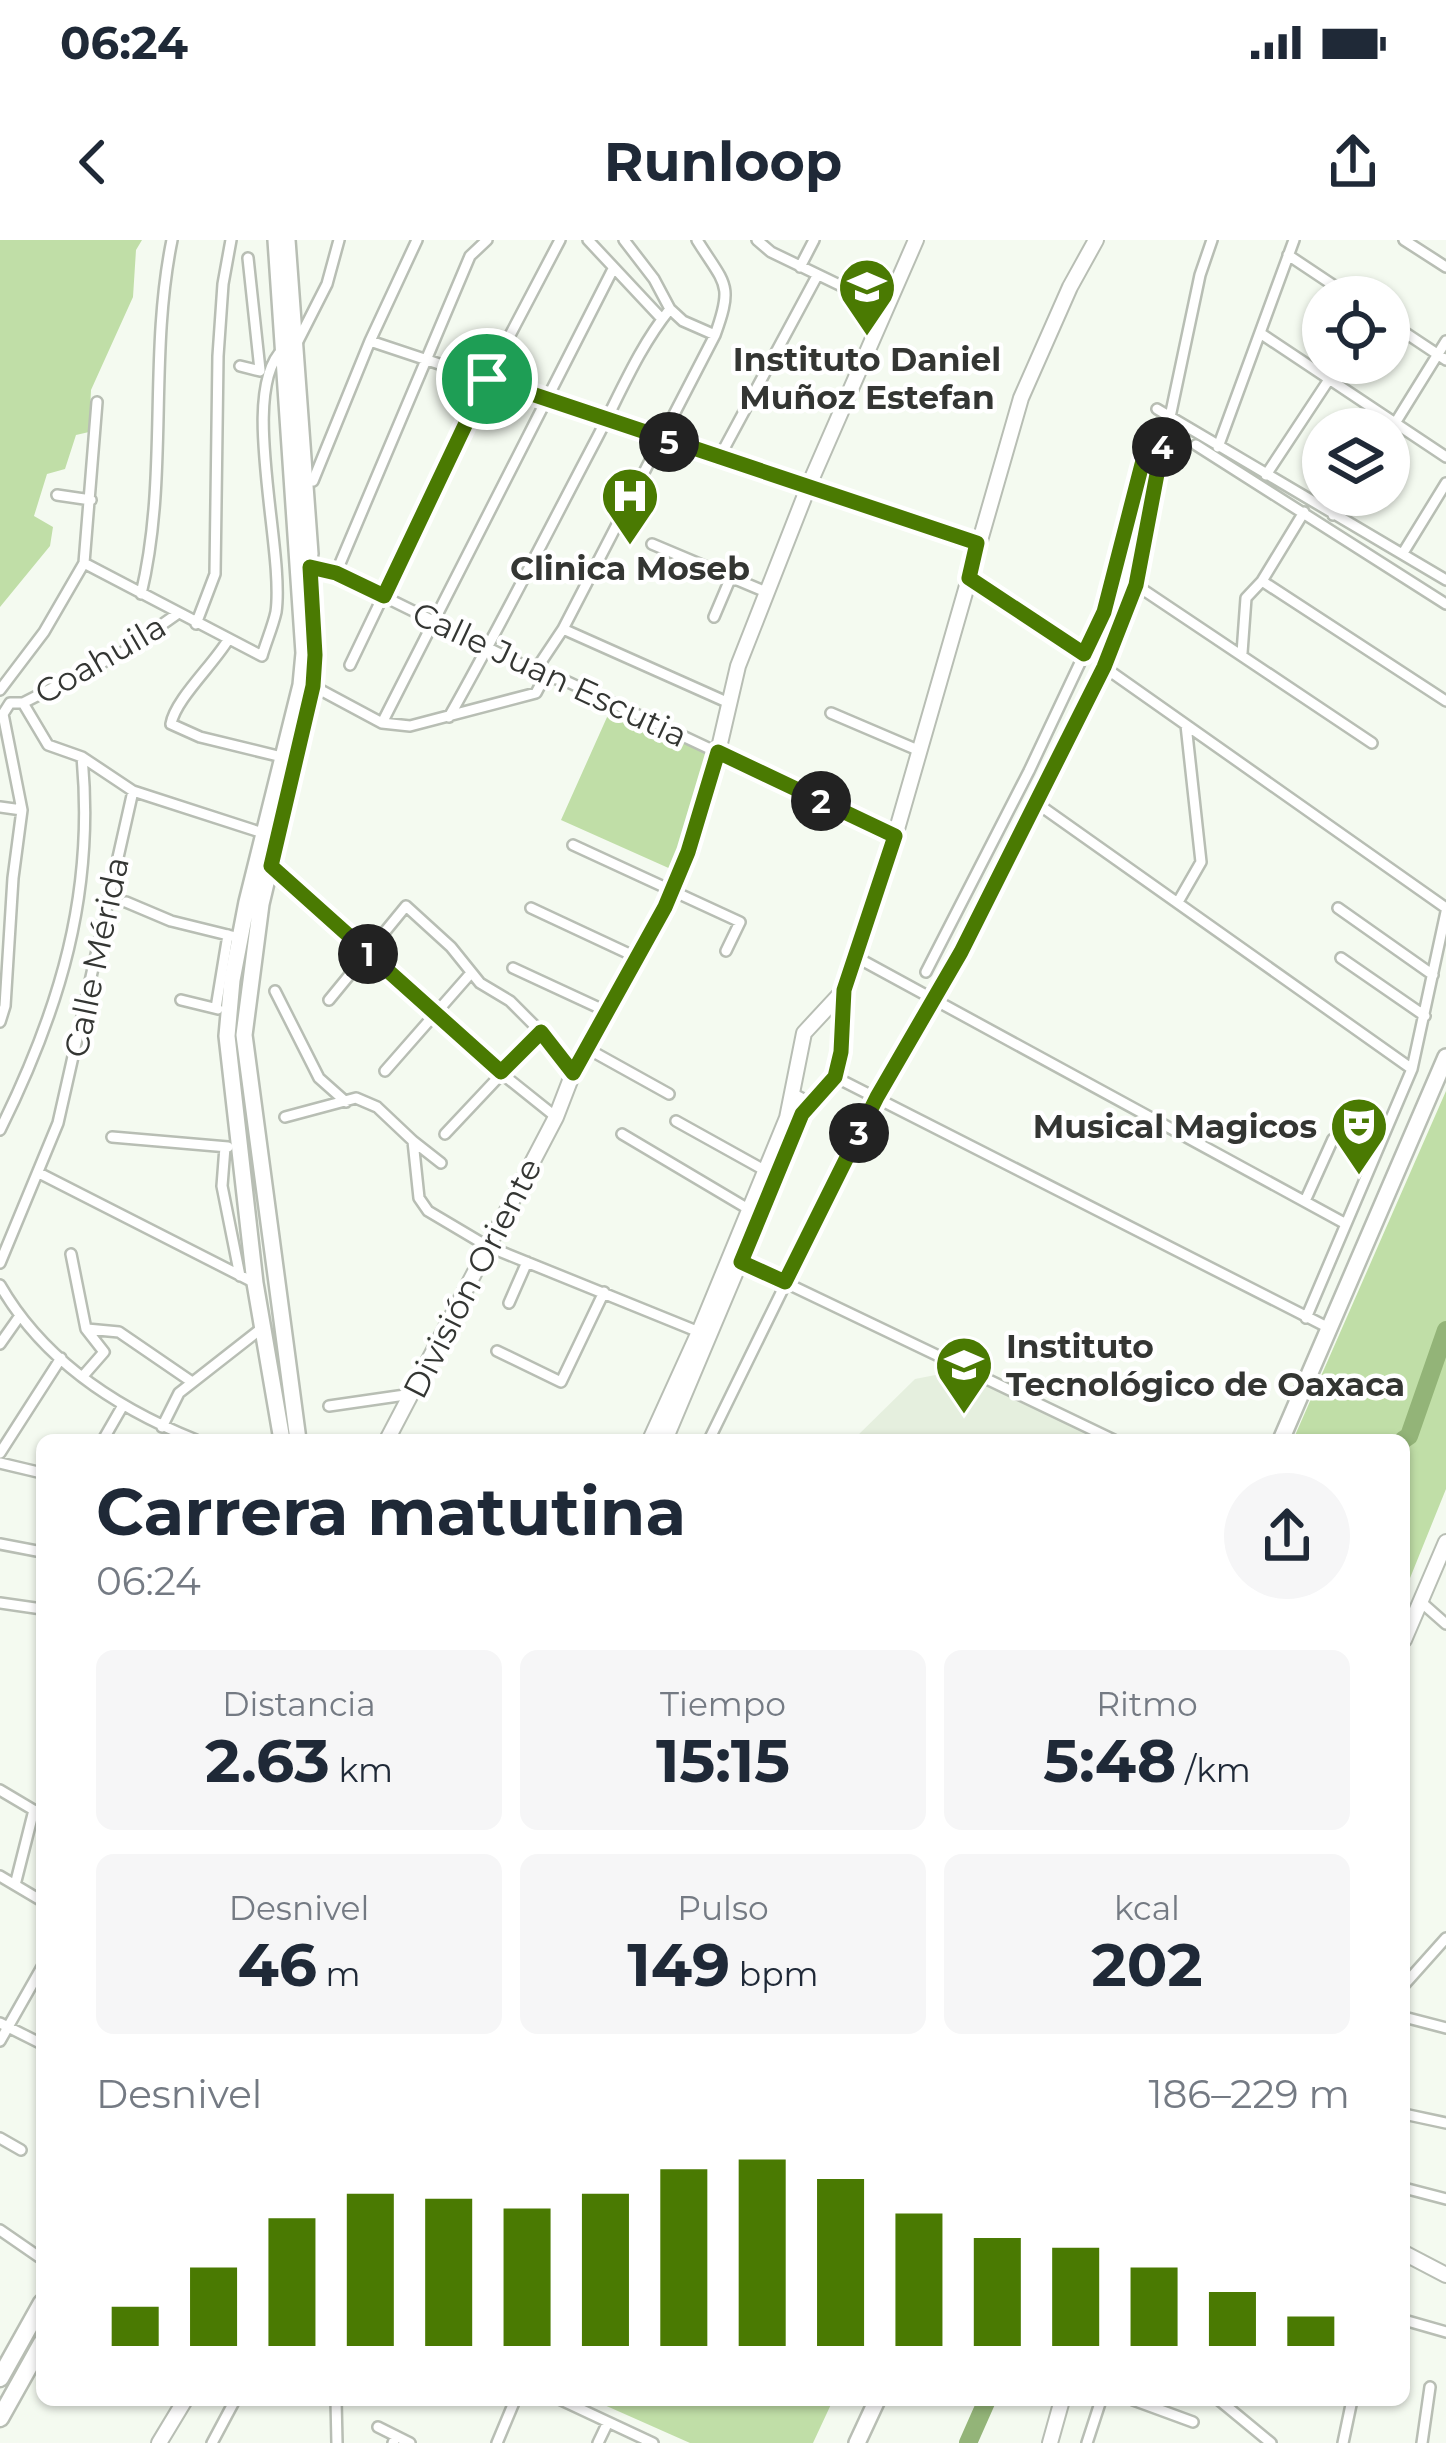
<!DOCTYPE html>
<html lang="es">
<meta charset="utf-8">
<style>
:root{--surface:#fff;--page:#f6f6f7;--text:#1f2937;--muted:#747a83;--accent:#4a7a02}
body{margin:0;font-family:Montserrat,sans-serif;background:var(--page);color:var(--text);height:100vh;display:flex;flex-direction:column;font-size:45px;white-space:nowrap}
*{box-sizing:border-box;margin:0}
p{font-size:39px;color:var(--muted)}
.icon{flex:none;width:66px;height:66px;fill:none;stroke:currentColor;stroke-width:2;stroke-linecap:round;stroke-linejoin:round}
.map{position:relative;flex:1;overflow:hidden}
.drawer{position:absolute;left:36px;top:1194px;width:1374px;height:972px;display:flex;flex-direction:column;background:var(--surface);border-radius:18px;box-shadow:0 3px 9px #0004}
.drawer>*{flex:none}
.fabs{position:absolute;left:1302px;top:36px;display:grid;gap:24px}
.fabs a{display:grid;place-items:center;width:108px;height:108px;border-radius:50%;background:var(--surface);box-shadow:0 3px 9px #0004;font-size:60px}
.pin{position:absolute;display:grid;place-items:center;width:102px;height:102px;color:#fff;margin:-51px;border:6px solid #fff;border-radius:50%;box-shadow:0 3px 12px #0007}
.km{position:absolute;width:60px;height:60px;margin:-30px;border-radius:50%;background:#222;color:#fff;font-size:33px;line-height:60px;text-align:center}
.round{display:grid;place-items:center;flex:none;width:126px;height:126px;border-radius:63px;background:var(--page)}
.overview{display:flex;align-items:center;justify-content:space-between;height:204px;padding:0 60px}
h1{font-size:66px;font-weight:700;line-height:90px}
.stats{display:grid;grid-template-columns:repeat(3,1fr);gap:18px;height:204px;padding:12px 60px}
.stats div{display:grid;align-content:center;border-radius:18px;background:var(--page);text-align:center}
.stats b{font-size:60px;font-weight:700}
.stats small{font-size:33px;font-weight:400}
.stats p{font-size:33px}
.chart{height:336px;padding:24px 60px}
.chart p{display:flex;justify-content:space-between}
.chart svg{width:100%;height:216px;margin-top:12px;stroke:var(--accent);stroke-width:6}
.status{display:flex;justify-content:space-between;align-items:center;height:84px;padding:0 60px;background:var(--surface);direction:ltr}
.status svg{height:33px;fill:currentColor}
header{display:flex;justify-content:space-between;align-items:center;height:156px;padding:0 60px;background:var(--surface);font-size:54px;font-weight:700}
.map>svg:first-child{display:block}
</style>
<div class="status"><b>06:24</b><svg viewBox="0 0 49 12"><path d="M0 12V9h3v3zM5 12V6h3v6zM10 12V3h3v9zM15 12V0h3v12zM26 1h20v11H26zM47 4h2v5h-2z"/></svg></div>
<header><svg class="icon" aria-label="back" viewBox="0 0 24 24"><path d="M15 5l-7 7 7 7"/></svg>Runloop<svg class="icon" aria-label="share" viewBox="0 0 24 24"><path d="M12 15V3M7 8l5-5 5 5M5 13v7h14v-7"/></svg></header>
<div class="map">
<svg width="1446" height="2203" viewBox="0 0 1446 2203">
<rect width="100%" height="100%" fill="#f4faf0"/>
<path fill="#e5efde" d="M956 1131 973 1136 1100 1200H853L915 1139Z"/>
<path fill="#c0dea7" d="M0 0H142L136 10 133 57 91 150 89 192 76 195 65 229 47 234 34 276 53 287 50 306 0 367Z
M612 466 710 510 673 630 561 580Z
M1446 851V1249L1404 1353V1200H1293Z
M593 2160H833L813 2203H690Z"/>
<g fill="none" stroke-linecap="round" stroke-linejoin="round">
<path stroke="#93b478" stroke-width="18" d="M1403 1200 1409 1196 1446 1090
M968 2203 987 2160"/>
<g stroke="#b8beb4" stroke-width="14">
<path id="street" d="M588 0 662 79
M624 0 654 39 670 69
M757 0 771 12 885 67
M1404 0 1446 27
M1288 15 1351 57
M248 18 260 130
M800 27 814 0
M1389 82 1446 120
M1260 93 1446 217
M370 101 977 303
M296 105 327 44 339 0
M240 126 260 131
M1157 169 1446 340
M1170 177 1200 35 1212 0
M1389 193 1446 101
M1196 205 1446 364
M1218 207 1294 0
M719 218 817 36
M1266 235 1330 138
M313 241 370 101 417 0
M57 255 91 260
M1333 275 1347 255
M652 304 766 352
M1403 313 1446 243
M84 323 262 416C266 402 273 386 276 372 285 309 238 151 283 109
M310 327 336 333 470 16 487 0
M336 333 545 436 568 442 895 596
M969 338 1084 414
M1262 341 1446 461
M1136 345 1372 503
M141 354C169 238 148 117 172 0
M714 377 731 337
M196 384 215 334 218 116 223 44 231 0
M563 389 729 463
M228 400C213 425 175 460 171 484L200 497 282 517
M1242 413 1246 358 1262 341 1304 272
M350 425 487 139 560 0
M1104 427 1446 668
M535 431 563 389 715 95C734 43 725 45 697 0
M313 446 382 483 410 486 536 453 545 436
M0 450 44 392 84 323 97 162
M23 463 123 412 177 374
M831 473 920 511
M449 477C501 385 548 291 597 198 620 154 639 107 670 69L683 81 715 95
M382 483 613 29
M1035 562 1412 829
M0 567 22 570
M573 605 740 682 726 711
M271 625 501 833 556 877
M126 662 171 681 240 698
M1178 662 1201 622 1186 485
M531 668 638 718
M1338 668 1433 735
M856 717 1346 984
M1341 718 1425 776
M513 728 608 772
M275 751 319 838 346 862
M181 760 218 769
M329 760 406 666 451 707 480 743 510 761 541 792 573 833
M216 768 228 695
M0 782 5 766 13 638 22 570 3 474 10 463H23L48 505 82 517 133 551 266 594
M588 809 669 854
M385 831 471 733
M835 837 1329 1088
M285 877 356 858 377 867 413 901 419 958 428 971 487 1006 699 1092
M676 881 766 931
M0 890C60 769 95 653 82 517
M445 894 541 792
M622 894 750 970
M112 897 228 907
M413 901 441 923
M225 907 222 946 240 1036
M39 933 255 1043
M1305 961 1333 899
M71 1014 86 1089 104 1112 83 1136
M740 1021 1114 1200
M0 1023 58 883 133 551
M0 1045C43 1120 116 1168 196 1200
M509 1063 527 1022
M1306 1078 1412 829 1446 672
M87 1089 119 1092 192 1142
M0 1104 19 1077
M497 1111 561 1142 604 1052
M329 1166 412 1154
M162 1187 179 1153 262 1088
M103 1200 122 1167
M709 1200 877 857 961 713 1104 427 1136 345 1164 197 1150 193 1104 372 1029 531 926 732
M0 1213 61 1118
M0 1223 42 1233
M0 1304 42 1312
M1421 1362 1446 1384
M0 1363 42 1369
M0 1550 42 1575
M0 1636 42 1661
M15 1645 34 1570
M1404 1745 1446 1698
M1404 1777 1446 1788
M0 1783 42 1804
M0 1801 42 1727
M1404 1874 1446 1883
M0 1898 21 1910
M1404 1948 1446 1959
M0 1990 42 2019
M1404 2080 1446 2092
M336 2160 337 2203
M561 2160 653 2203
M1133 2160 1193 2182
M1219 2160 1271 2203
M378 2187 396 2196
M212 2203 235 2160
M393 2203 396 2196 410 2203
M497 2203 515 2160
M598 2203 608 2182
M1087 2203 1101 2160
M1343 2203 1352 2160
M1422 2203 1430 2147"/>
</g>
<g stroke="#b8beb4" stroke-width="18">
<path id="secondary" d="M387 1200 556 877 573 833 673 649 718 512 738 426 809 245 916 0
M650 1200 699 1092 787 878 804 793 842 752
M665 1200 802 875 835 837 841 812 844 750 895 596 1021 158 1070 47 1096 0
M1404 1400 1446 1302
M1404 2013 1446 2035
M159 2203 185 2160
M1050 2203 1062 2160"/>
</g>
<g stroke="#b8beb4" stroke-width="20">
<path id="primary" d="M276 0 304 413 301 445 247 662 232 740 227 796 255 1043 282 1200
M287 0 310 314
M793 857 810 866
M298 1200 244 795 261 664 313 446 314 368
M1281 1200 1446 817
M857 2203 877 2160"/>
</g>
<g stroke="#b8beb4" stroke-width="21">
<path id="highway" d="M0 2138 42 2063
M0 2178 42 2103"/>
</g>
<use href="#street" stroke="#fff" stroke-width="9"/>
<use href="#secondary" stroke="#fff" stroke-width="14"/>
<use href="#primary" stroke="#fff" stroke-width="15"/>
<use href="#highway" stroke="#fff" stroke-width="16"/>
</g>
<g fill="none" stroke-linecap="round" stroke-linejoin="round">
<g stroke="#fff" stroke-width="24">
<path id="route" d="M487 139 977 303 969 338 1084 414 1104 372 1150 193 1164 197 1136 345 1104 427 961 712 877 857 785 1042 741 1022 802 874 835 837 841 812 844 750 895 596 718 512 688 612 665 667 573 833 541 792 501 832 271 626 313 446 315 415 310 327 336 333 384 356Z"/>
</g>
<use href="#route" stroke="#4a7a02" stroke-width="15"/>
</g>
<defs>
<g id="university-pin" transform="scale(3)"><path d="M0 17L-7.5 6A9.5 9.5 0 1 1 7.5 6Z" fill="#4a7a02" stroke="#fff"/><path d="M0-5L7-2L0 1L-7-2ZM-4 1L0 2.5L4 1V4Q0 6-4 4Z" fill="#fff"/></g>
<g id="hospital-pin" transform="scale(3)"><path d="M0 17L-7.5 6A9.5 9.5 0 1 1 7.5 6Z" fill="#4a7a02" stroke="#fff"/><path d="M-5-5h3v3.5h4V-5h3V5h-3V1.5h-4V5h-3Z" fill="#fff"/></g>
<g id="theatre-pin" transform="scale(3)"><path d="M0 17L-7.5 6A9.5 9.5 0 1 1 7.5 6Z" fill="#4a7a02" stroke="#fff"/><path d="M-5-5.5Q0-4 5-5.5V0Q5 5 0 6Q-5 5-5 0ZM-3.3-2.5H-1v1.5H-3.3ZM1-2.5H3.3v1.5H1ZM-2.8 1Q0 5.5 2.8 1Z" fill="#fff"/></g>
</defs>
<g fill-rule="evenodd">
<use href="#university-pin" x="867" y="47"/>
<use href="#hospital-pin" x="630" y="256"/>
<use href="#theatre-pin" x="1359" y="886"/>
<use href="#university-pin" x="964" y="1125"/>
</g>
<g text-anchor="middle" stroke-width="9" stroke-linejoin="round" paint-order="stroke">
<g font-size="33" font-weight="bold" fill="#343633" stroke="#fff">
<text x="867" y="131">Instituto Daniel<tspan x="867" dy="38">Muñoz Estefan</tspan></text>
<text x="630" y="340">Clinica Moseb</text>
<text x="1317" y="898" text-anchor="end">Musical Magicos</text>
<text x="1006" y="1118" text-anchor="start">Instituto<tspan x="1006" dy="38">Tecnológico de Oaxaca</tspan></text>
</g>
<g font-size="33" fill="#343633" stroke="#fff">
<text transform="translate(100 419) rotate(-30)" y="12">Coahuila</text>
<text transform="translate(550 434) rotate(25)" y="12">Calle Juan Escutia</text>
<text transform="translate(96 717) rotate(-78)" y="12">Calle Mérida</text>
<text transform="translate(472 1038) rotate(-63)" y="12">División Oriente</text>
</g>
</g>
</svg>
<div class="fabs">
<a><svg class="icon" aria-label="locate" viewBox="0 0 24 24"><circle cx="12" cy="12" r="6"/><path d="M12 2v4M12 18v4M2 12h4M18 12h4"/></svg></a>
<a><svg class="icon" aria-label="layers" viewBox="0 0 24 24"><path d="M12 4l9 5-9 5-9-5zM3 14l9 5 9-5"/></svg></a>
</div>
<div class="pin" style="left:487px;top:139px;background:#1e9e55"><svg class="icon" aria-label="arrive" viewBox="0 0 24 24"><path d="M6 21V4h12l-3 4 3 4H6"/></svg></div>
<b class="km" style="left:368px;top:714px">1</b>
<b class="km" style="left:821px;top:561px">2</b>
<b class="km" style="left:859px;top:893px">3</b>
<b class="km" style="left:1162px;top:207px">4</b>
<b class="km" style="left:669px;top:202px">5</b>
<section class="drawer">
<div class="overview"><div><h1>Carrera matutina</h1><p>06:24</p></div><a class="round"><svg class="icon" aria-label="share" viewBox="0 0 24 24"><path d="M12 15V3M7 8l5-5 5 5M5 13v7h14v-7"/></svg></a></div>
<div class="stats">
<div><p>Distancia</p><b>2.63<small> km</small></b></div>
<div><p>Tiempo</p><b>15:15</b></div>
<div><p>Ritmo</p><b>5:48<small> /km</small></b></div>
</div>
<div class="stats">
<div><p>Desnivel</p><b>46<small> m</small></b></div>
<div><p>Pulso</p><b>149<small> bpm</small></b></div>
<div><p>kcal</p><b>202</b></div>
</div>
<div class="chart"><p><span>Desnivel</span>186–229 m</p>
<svg viewBox="0 0 160 44" preserveAspectRatio="none"><path d="M5 44V36M15 44V28M25 44V18M35 44V13M45 44V14M55 44V16M65 44V13M75 44V8M85 44V6M95 44V10M105 44V17M115 44V22M125 44V24M135 44V28M145 44V33M155 44V38"/></svg>
</div>
</section>
</div>
